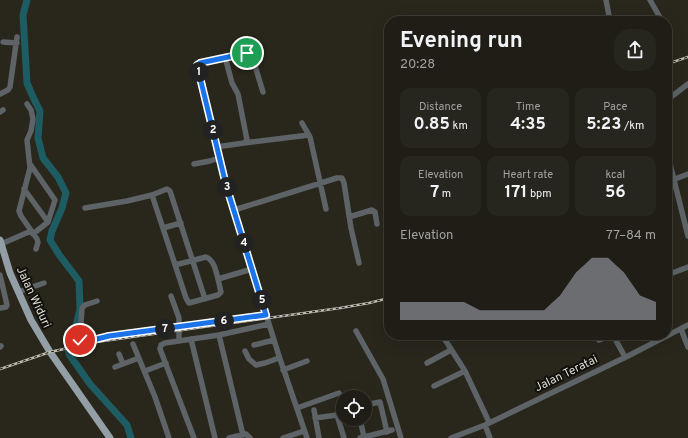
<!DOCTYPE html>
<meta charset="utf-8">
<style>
:root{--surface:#1f1d15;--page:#27261e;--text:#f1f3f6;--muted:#a1a2a0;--line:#3c3b34;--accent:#8c9099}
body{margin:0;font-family:Overpass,sans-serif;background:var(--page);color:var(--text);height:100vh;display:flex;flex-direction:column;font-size:15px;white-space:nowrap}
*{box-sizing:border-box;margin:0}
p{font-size:13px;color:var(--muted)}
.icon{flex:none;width:22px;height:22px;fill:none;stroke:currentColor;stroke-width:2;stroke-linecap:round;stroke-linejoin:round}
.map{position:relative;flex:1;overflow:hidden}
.side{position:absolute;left:384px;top:16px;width:288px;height:324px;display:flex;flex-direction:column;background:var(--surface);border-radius:16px;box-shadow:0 4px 16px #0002,0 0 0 1px var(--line)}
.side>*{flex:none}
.buttons{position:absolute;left:336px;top:390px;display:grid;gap:8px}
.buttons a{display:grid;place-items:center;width:36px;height:36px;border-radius:50%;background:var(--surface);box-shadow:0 4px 16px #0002,0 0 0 1px var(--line);font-size:20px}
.pin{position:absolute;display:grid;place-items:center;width:34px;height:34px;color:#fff;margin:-17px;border:2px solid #fff;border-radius:50%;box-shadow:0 1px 4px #0007}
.km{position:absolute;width:20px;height:20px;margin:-10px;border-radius:50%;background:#222;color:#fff;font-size:11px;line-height:20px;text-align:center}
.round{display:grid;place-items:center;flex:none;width:42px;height:42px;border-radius:16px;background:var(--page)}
.overview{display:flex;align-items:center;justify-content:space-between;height:68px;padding:0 16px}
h1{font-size:22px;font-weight:700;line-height:30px}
.stats{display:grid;grid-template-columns:repeat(3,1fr);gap:6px;height:68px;padding:4px 16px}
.stats div{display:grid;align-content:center;border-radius:10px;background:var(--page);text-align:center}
.stats b{font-size:17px;font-weight:700}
.stats small{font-size:11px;font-weight:400}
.stats p{font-size:11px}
.chart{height:112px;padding:8px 16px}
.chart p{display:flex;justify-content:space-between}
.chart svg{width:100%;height:72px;margin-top:4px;fill:var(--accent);opacity:.7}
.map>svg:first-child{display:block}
</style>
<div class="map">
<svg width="688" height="438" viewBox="0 0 688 438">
<rect width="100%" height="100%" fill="#29271c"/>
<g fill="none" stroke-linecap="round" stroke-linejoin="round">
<path stroke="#1e5c63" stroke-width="7" d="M27 0 23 15 27 83 33 97 40 111 38 138 43 158 58 177 66 193 62 208 52 231 50 240 60 256 79 281 80 309 76 326 67 341 69 354 90 384 127 425 131 438"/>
<path stroke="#5d6366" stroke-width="5.5" d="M606 0 610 21
M650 0 662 21
M3 42 17 43
M263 92 252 56 249 53 225 57 198 64 226 185 279 356 307 438
M0 94 8 90 10 87 17 37
M667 100 688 84
M27 104 31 110 33 119 31 131 27 140 30 168 19 211 21 216 37 239 38 242 36 249
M0 112 3 110
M302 123 310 137 326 209
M244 143 309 135
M216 147 244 143 247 140 238 94 232 83 225 57
M667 152 688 236
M30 164 55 200 48 222 33 234
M194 164 210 161 219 158
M667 182 688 174
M24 189 48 222
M152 195 186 298 189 303 218 295 221 292 218 279 252 269
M85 208 127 201 152 195 167 189 170 191 205 299
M234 210 337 178H342L344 183 351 228 359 263
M349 217 372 210 375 212 377 224
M163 228 181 223
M1 244 31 231
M175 265 206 257C214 260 216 271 218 279
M0 275 7 305 6 307 0 308
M667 275 688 267
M18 292 44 283
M171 296 179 318V341
M97 301 85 305 82 308 80 339 82 342 109 336 266 315
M681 329 688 347
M356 331 383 379 401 438
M219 335 243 435
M442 335 465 371 489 422
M595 335 599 340 612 335
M613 335 625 357
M191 339 215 438
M133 344 155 397 169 438
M254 345 274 340
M0 347 1 346
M245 351 249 359 256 365 265 363 279 358
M119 354 123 364
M427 363 451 350
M115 367 139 358
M283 370 307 361
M145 371 166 363
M434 386 465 371
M365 405 380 402 387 432
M297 408 339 393
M314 410 319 438
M315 418 337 415 344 438
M360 419 364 437
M485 425 490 438
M194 438 160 349 161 345 165 343 219 335 269 324
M229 438 246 434 250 438
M283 438 304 431
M360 438 392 430
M451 438 485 425 628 356 688 325"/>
<path stroke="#939ea6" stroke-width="7" d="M0 240 10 273 31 320 50 352 110 438"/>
<g stroke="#bdbcb4" stroke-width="2.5">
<path id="rail" d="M667 64 688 57
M0 369 50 352 96 342 340 308 369 303 389 298"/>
</g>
<use href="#rail" stroke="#11100b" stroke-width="1" stroke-dasharray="3" stroke-linecap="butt"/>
</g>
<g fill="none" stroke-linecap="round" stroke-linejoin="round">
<g stroke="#fff" stroke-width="8">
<path id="route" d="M80 340 82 342H85L109 336 266 315 226 185 197 65 200 63 247 53"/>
</g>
<use href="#route" stroke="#1a73e8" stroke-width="5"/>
</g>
<g text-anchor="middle" stroke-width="4" stroke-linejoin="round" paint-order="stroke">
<g font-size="12" fill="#dddcd4" stroke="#11100b">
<text transform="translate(34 297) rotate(65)" y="4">Jalan Widuri</text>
<text transform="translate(566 373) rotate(-26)" y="4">Jalan Teratai</text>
</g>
</g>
</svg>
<div class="buttons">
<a><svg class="icon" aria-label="locate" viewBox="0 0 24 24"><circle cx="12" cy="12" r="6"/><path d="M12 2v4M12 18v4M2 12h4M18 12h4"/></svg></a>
</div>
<div class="pin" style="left:247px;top:53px;background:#1e9e55"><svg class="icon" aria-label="arrive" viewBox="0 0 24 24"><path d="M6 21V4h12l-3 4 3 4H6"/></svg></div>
<div class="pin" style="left:80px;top:340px;background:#d93025"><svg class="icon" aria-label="check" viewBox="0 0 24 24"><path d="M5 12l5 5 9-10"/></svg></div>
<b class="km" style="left:199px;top:72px">1</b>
<b class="km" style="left:213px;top:130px">2</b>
<b class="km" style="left:227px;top:187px">3</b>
<b class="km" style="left:244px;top:243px">4</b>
<b class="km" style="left:262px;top:300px">5</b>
<b class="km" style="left:224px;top:321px">6</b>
<b class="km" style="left:165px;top:329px">7</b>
<section class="side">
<div class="overview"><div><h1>Evening run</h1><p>20:28</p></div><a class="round"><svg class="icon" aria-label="share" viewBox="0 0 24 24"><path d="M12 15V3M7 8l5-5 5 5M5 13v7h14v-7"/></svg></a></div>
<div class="stats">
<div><p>Distance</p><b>0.85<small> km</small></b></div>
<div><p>Time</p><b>4:35</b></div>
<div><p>Pace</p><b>5:23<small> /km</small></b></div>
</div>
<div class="stats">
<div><p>Elevation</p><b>7<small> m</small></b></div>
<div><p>Heart rate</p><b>171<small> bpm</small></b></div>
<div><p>kcal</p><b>56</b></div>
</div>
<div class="chart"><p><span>Elevation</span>77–84 m</p>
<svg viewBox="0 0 160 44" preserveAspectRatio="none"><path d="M0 44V33L10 33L20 33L30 33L40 33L50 38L60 38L70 38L80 38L90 38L100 29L110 15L120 6L130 6L140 15L150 29L160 33V44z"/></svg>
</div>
</section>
</div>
